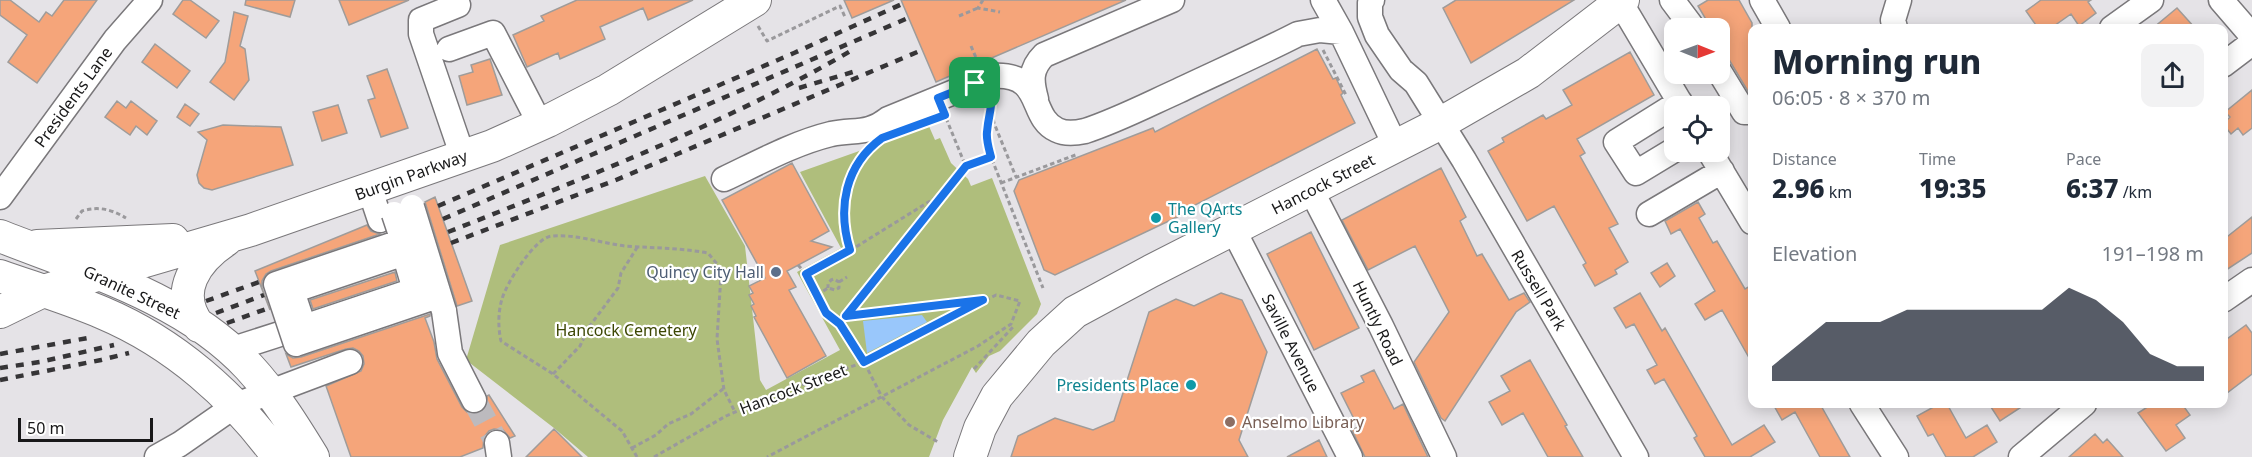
<!DOCTYPE html>
<meta charset="utf-8">
<style>
:root{--surface:#fff;--page:#f2f2f3;--text:#1f2937;--muted:#747a83;--accent:#111827}
body{margin:0;font-family:"Noto Sans",sans-serif;background:var(--page);color:var(--text);height:100vh;display:flex;flex-direction:column;font-size:22px;white-space:nowrap}
*{box-sizing:border-box;margin:0}
p{font-size:20px;color:var(--muted)}
.icon{flex:none;width:33px;height:33px;fill:none;stroke:currentColor;stroke-width:2;stroke-linecap:round;stroke-linejoin:round}
.map{position:relative;flex:1;overflow:hidden}
.side{position:absolute;left:1748px;top:24px;width:480px;height:384px;display:flex;flex-direction:column;background:var(--surface);border-radius:12px;box-shadow:0 3px 15px #0003}
.side>*{flex:none}
.needle{width:39px;rotate:91deg}
.tools{position:absolute;left:1664px;top:18px;display:grid;gap:12px}
.tools a{display:grid;place-items:center;width:66px;height:66px;border-radius:12px;background:var(--surface);box-shadow:0 3px 15px #0003;font-size:30px}
.scale{position:absolute;left:18px;bottom:15px;width:135px;box-sizing:border-box;padding-left:6px;border:3px solid #181819;border-top:0;font-size:16px;line-height:21px;white-space:nowrap;color:#181819;-webkit-text-stroke:4px #fff;paint-order:stroke}
.pin{position:absolute;display:grid;place-items:center;width:51px;height:51px;color:#fff;margin:-26px;border-radius:12px;box-shadow:0 3px 9px #0006}
.round{display:grid;place-items:center;flex:none;width:63px;height:63px;border-radius:12px;background:var(--page)}
.overview{display:flex;align-items:center;justify-content:space-between;height:102px;padding:0 24px}
h1{font-size:33px;font-weight:800;line-height:45px}
.stats{display:grid;grid-template-columns:repeat(3,1fr);gap:9px;height:102px;padding:6px 24px}
.stats div{display:grid;align-content:center}
.stats b{font-size:26px;font-weight:800}
.stats small{font-size:16px;font-weight:400}
.stats p{font-size:16px}
.chart{height:168px;padding:12px 24px}
.chart p{display:flex;justify-content:space-between}
.chart svg{width:100%;height:108px;margin-top:6px;fill:var(--accent);opacity:.7}
.map>svg:first-child{display:block}
</style>
<div class="map">
<svg width="2252" height="457" viewBox="0 0 2252 457">
<rect width="100%" height="100%" fill="#e5e3e7"/>
<path fill="#afbe7c" d="M928 124 935 140 940 138 951 163 968 179 971 186 992 178 1041 304 1037 314 1000 351 989 356 976 373 972 367 943 420 929 457H588L554 428 466 360 500 245 705 176 745 246 760 380 766 390 840 350 797 272 841 248 800 172 879 144Z"/>
<path fill="#99c7fb" d="M922 315 927 322 867 353 863 321Z"/>
<path fill="#f5a57a" stroke="#9f9c9a" stroke-width="1.5" d="M0 0H10L39 22 46 12 52 16 64 0H97L37 83 8 62 27 35 0 15Z
M183 0H190L219 21 206 38 173 14Z
M246 0H295L290 17 245 5Z
M339 0H409L349 25Z
M577 0H693L648 20 643 8 600 27 605 39 560 59 558 53 527 67 513 35 544 21 541 16Z
M844 0H894L852 18Z
M901 0H1126L936 82Z
M1456 0H1574L1471 63 1443 8Z
M1708 0H1739L1752 23V98L1719 43V28H1711L1698 6Z
M2041 0H2091L2088 2 2096 13 2079 26 2071 14 2051 28H2038L2026 11Z
M2177 8 2195 28H2153Z
M234 12 248 16 240 46 245 49 249 80 234 100 210 82 225 62Z
M155 44 190 71 177 88 142 62Z
M1317 49 1333 79 1336 78 1343 93 1341 95 1355 123 1191 207 1192 210 1055 275 1044 270 1014 191 1019 180 1153 128 1155 132Z
M1630 52 1654 95 1577 139 1585 153 1580 156 1618 224 1609 228 1628 262 1615 270 1617 274 1595 286 1583 265 1586 263 1554 206 1527 221 1488 151 1504 142 1502 138 1543 115 1546 119 1572 105 1563 90Z
M490 59 502 95 467 105 459 76 473 72 471 65Z
M387 69 408 128 381 137 368 100 375 98 367 76Z
M2252 90V128L2243 135 2238 128 2231 134 2223 124 2230 117 2225 112Z
M117 101 126 108 131 101 157 121 147 135 136 126 130 135 105 117Z
M185 104 199 114 190 126 177 117Z
M338 105 347 133 322 141 313 112Z
M223 125 281 127 293 165 212 190 204 188 199 183 197 175 207 140 198 132Z
M792 163 829 231 811 241 832 247 787 271 796 287 789 290 826 356 787 378 754 317 756 316 751 306 754 304 749 295 753 293 749 286 765 278 722 200Z
M1441 168 1466 217 1460 221 1477 256 1482 254 1509 300 1524 293 1530 302 1516 312 1445 421 1441 418 1414 362 1449 312 1415 246 1368 270 1342 220Z
M435 197 472 301 457 306 425 202Z
M1698 202 1705 214 1699 218 1713 243 1717 241 1745 289 1752 285V363L1722 310 1705 320 1695 304 1715 291 1680 229 1671 234 1665 221Z
M2252 217V253L2223 272V240Z
M367 225 371 231 380 234 271 271 266 274 262 281V288L270 310 255 271Z
M1311 232 1359 328 1314 350 1267 254Z
M1667 263 1675 276 1660 287 1651 273Z
M395 272 397 281 313 309 310 300Z
M1221 293 1242 300 1267 352 1239 440 1248 457H1011L1018 436 1055 418 1093 430 1114 421 1149 312 1176 299 1194 306Z
M1640 293 1662 331 1665 328 1732 445 1764 425 1775 442 1750 457H1705L1694 438 1697 436 1664 379 1655 384 1647 370 1657 365 1634 324 1626 328 1614 308Z
M430 314V316L425 318 434 342 437 359 462 407 467 412 474 414 480 413 486 407 487 396 489 395 515 436 510 438 503 430 494 429 489 431 484 437 483 448 460 457H351L326 386 361 371 364 364 363 356 359 351 353 348 346 349 291 367 286 354 293 358 301 357Z
M2246 325 2252 333V374L2223 396V342Z
M1530 360 1567 425 1565 426 1583 457H1548L1523 413 1502 425 1489 402 1510 391 1501 376Z
M1374 370 1394 409 1403 404 1428 457H1365L1352 430 1358 427 1341 393 1364 382 1361 376Z
M1773 404H1820L1850 457H1820L1795 412 1782 420Z
M1939 404H1947L1966 438 1987 425 1997 442 1973 457H1946L1933 434 1928 436 1917 416Z
M1989 404H2026L2000 421Z
M2152 404H2182L2190 415 2176 425 2185 438 2166 451 2138 413Z
M554 429 582 457H526Z
M2095 434 2103 443 2107 439 2123 457H2069Z
M1319 440 1327 457H1287Z"/>
<g fill="none" stroke-linecap="round" stroke-linejoin="round">
<path stroke="#bcbabe" stroke-width="24" stroke-dasharray="24 12" stroke-linecap="butt" d="M474 400 497 443"/>
<g stroke="#7a787b" stroke-width="27">
<path id="minor" d="M1323 0 1341 32 1396 147
M1372 0 1370 3V17L1377 35 1401 70 1416 83 1464 160 1636 457
M1619 0 1682 106
M1672 0 1693 28
M1762 0 1778 28
M2221 0 2252 36
M458 5 421 20V34L463 157
M1895 28 1893 20 1899 0
M2112 28 2151 0
M449 49 493 33 540 124
M2223 65 2252 43
M1719 71 1744 112H1752
M1036 99C1031 81 1030 69 1044 55L1172 0
M1674 150 1636 173 1616 142 1680 102
M1710 152 1752 222
M724 179C758 163 794 143 831 134 854 129 868 135 888 119L993 76C1045 73 1028 117 1057 130 1065 134 1076 133 1085 131 1116 121 1147 105 1178 91 1218 72 1259 54 1298 34L1320 30 1341 32
M370 190 380 220
M1311 190 1381 326 1444 457
M0 197 115 40 150 0
M1649 214 1722 171
M1233 229 1350 457
M2223 300 2252 280
M444 311 450 353 474 400
M230 350 311 324
M1862 404 1896 457
M497 443 499 457
M157 457 180 444 236 405 350 362
M2021 457 2084 404"/>
</g>
<g stroke="#7a787b" stroke-width="34">
<path id="major" d="M0 236C86 270 185 298 249 367 274 394 294 426 313 457
M37 246 173 240
M0 276C34 288 70 299 103 313 174 343 234 396 278 457
M0 312 43 291 251 230 492 146 548 121 608 90 755 0
M199 326C173 292 196 260 226 240
M970 457 980 428 997 396 1041 343 1075 312 1151 271 1441 123 1528 73 1623 0"/>
</g>
<path stroke="#9a999c" stroke-width="3" stroke-dasharray="4.5 3" stroke-linecap="butt" d="M983 0 978 8 1000 12
M959 16 978 8
M758 26 767 41 840 6 845 17
M971 46 977 60
M1323 50 1346 95
M992 100 987 138 991 157 1043 288
M992 112 994 123 1016 177
M946 118 966 167 991 157
M869 151C842 182 838 212 851 250L943 193
M1001 183 1078 154
M76 219 82 211C98 206 111 209 126 218
M798 265 806 274 826 313 840 324 864 362 882 397 909 425 938 442
M806 274 851 250
M839 282 847 277
M817 295 828 288 835 290 839 288V282L834 279 831 280 828 284V288
M846 316 978 301
M840 324 966 167
M974 369 1013 327 1011 324
M553 374 580 346 589 327 618 288 621 273 638 246
M632 448 656 435 668 424 691 414 723 389
M637 457 622 431 553 374 501 341C498 328 498 312 502 299 506 284 535 237 552 236 576 234 601 243 625 246 653 248 681 248 708 253L717 264 721 274 717 339 724 390 735 412
M654 457 726 416 769 397 864 362 996 295 1020 301 1011 324 978 346 767 457"/>
<use href="#minor" stroke="#fff" stroke-width="24"/>
<use href="#major" stroke="#fff" stroke-width="32"/>
<path stroke="#363537" stroke-width="4.5" stroke-dasharray="8 8" stroke-linecap="butt" d="M799 88 856 71
M438 206 794 53 902 4
M443 219 908 18
M448 232C584 178 728 123 854 49
M451 243 616 180 922 50
M206 301 259 282
M216 313 264 295
M227 323 269 308
M0 354 93 337
M0 368 40 362 114 345
M0 380 101 360 129 353"/>
<g stroke="#7a787b" stroke-width="27" stroke-linecap="butt">
<path id="minor-bridge" d="M412 207 444 311
M394 214 403 241 276 284 296 344 435 297 415 237 277 284 297 342 432 296 413 241 281 286 299 338 427 295 411 246 286 288 301 333 421 292 408 252 292 291 304 327 415 290 405 256"/>
</g>
<use href="#minor-bridge" stroke="#fff" stroke-width="24"/>
</g>
<g fill="none" stroke-linecap="round" stroke-linejoin="round">
<g stroke="#fff" stroke-width="12">
<path id="route" d="M986 79C996 104 989 108 987 132 986 140 989 149 991 157L966 166 846 316 983 300 864 362 840 324 826 313 806 274 850 250C837 208 845 165 882 138L945 115 938 98Z"/>
</g>
<use href="#route" stroke="#1a73e8" stroke-width="8"/>
</g>
<g fill="#0f9aa8" stroke="#fff" stroke-width="2">
<circle cx="1156" cy="218" r="6"/>
<circle cx="1191" cy="385" r="6"/>
</g>
<circle fill="#5c6f8a" stroke="#fff" stroke-width="2" cx="776" cy="272" r="6"/>
<circle fill="#8d6e63" stroke="#fff" stroke-width="2" cx="1230" cy="422" r="6"/>
<g text-anchor="middle" stroke-width="4.5" stroke-linejoin="round" paint-order="stroke">
<g font-size="16" fill="#181819" stroke="#fff">
<text transform="translate(73 97) rotate(-54)" y="6">Presidents Lane</text>
<text transform="translate(411 175) rotate(-20)" y="6">Burgin Parkway</text>
<text transform="translate(1323 184) rotate(-27)" y="6">Hancock Street</text>
<text transform="translate(1539 290) rotate(59)" y="6">Russell Park</text>
<text transform="translate(132 292) rotate(25)" y="6">Granite Street</text>
<text transform="translate(1378 323) rotate(64)" y="6">Huntly Road</text>
<text transform="translate(1291 343) rotate(63)" y="6">Saville Avenue</text>
<text transform="translate(793 389) rotate(-21)" y="6">Hancock Street</text>
</g>
<g font-size="16" fill="#0d838f" stroke="#fff" text-anchor="start">
<text x="1168" y="215">The QArts<tspan x="1168" dy="18">Gallery</tspan></text>
<text x="1179" y="391" text-anchor="end">Presidents Place</text>
</g>
<g font-size="16" fill="#4e5e75" stroke="#fff" text-anchor="end">
<text x="764" y="278">Quincy City Hall</text>
</g>
<g font-size="16" fill="#3c4603" stroke="#fff">
<text x="626" y="336">Hancock Cemetery</text>
</g>
<g font-size="16" fill="#785e54" stroke="#fff" text-anchor="start">
<text x="1242" y="428">Anselmo Library</text>
</g>
</g>
</svg>
<div class="tools">
<a><svg class="needle" viewBox="-14 -14 28 28"><path d="M0-13l5 13h-10z" fill="#e53935"/><path d="M0 13l5-13h-10z" fill="#747a83"/></svg></a>
<a><svg class="icon" aria-label="locate" viewBox="0 0 24 24"><circle cx="12" cy="12" r="6"/><path d="M12 2v4M12 18v4M2 12h4M18 12h4"/></svg></a>
</div>
<div class="scale">50 m</div>
<div class="pin" style="left:975px;top:83px;background:#1e9e55"><svg class="icon" aria-label="arrive" viewBox="0 0 24 24"><path d="M6 21V4h12l-3 4 3 4H6"/></svg></div>
<section class="side">
<div class="overview"><div><h1>Morning run</h1><p>06:05 · 8 × 370 m</p></div><a class="round"><svg class="icon" aria-label="share" viewBox="0 0 24 24"><path d="M12 15V3M7 8l5-5 5 5M5 13v7h14v-7"/></svg></a></div>
<div class="stats">
<div><p>Distance</p><b>2.96<small> km</small></b></div>
<div><p>Time</p><b>19:35</b></div>
<div><p>Pace</p><b>6:37<small> /km</small></b></div>
</div>
<div class="chart"><p><span>Elevation</span>191–198 m</p>
<svg viewBox="0 0 160 44" preserveAspectRatio="none"><path d="M0 44V38L10 29L20 20L30 20L40 20L50 15L60 15L70 15L80 15L90 15L100 15L110 6L120 11L130 20L140 33L150 38L160 38V44z"/></svg>
</div>
</section>
</div>
